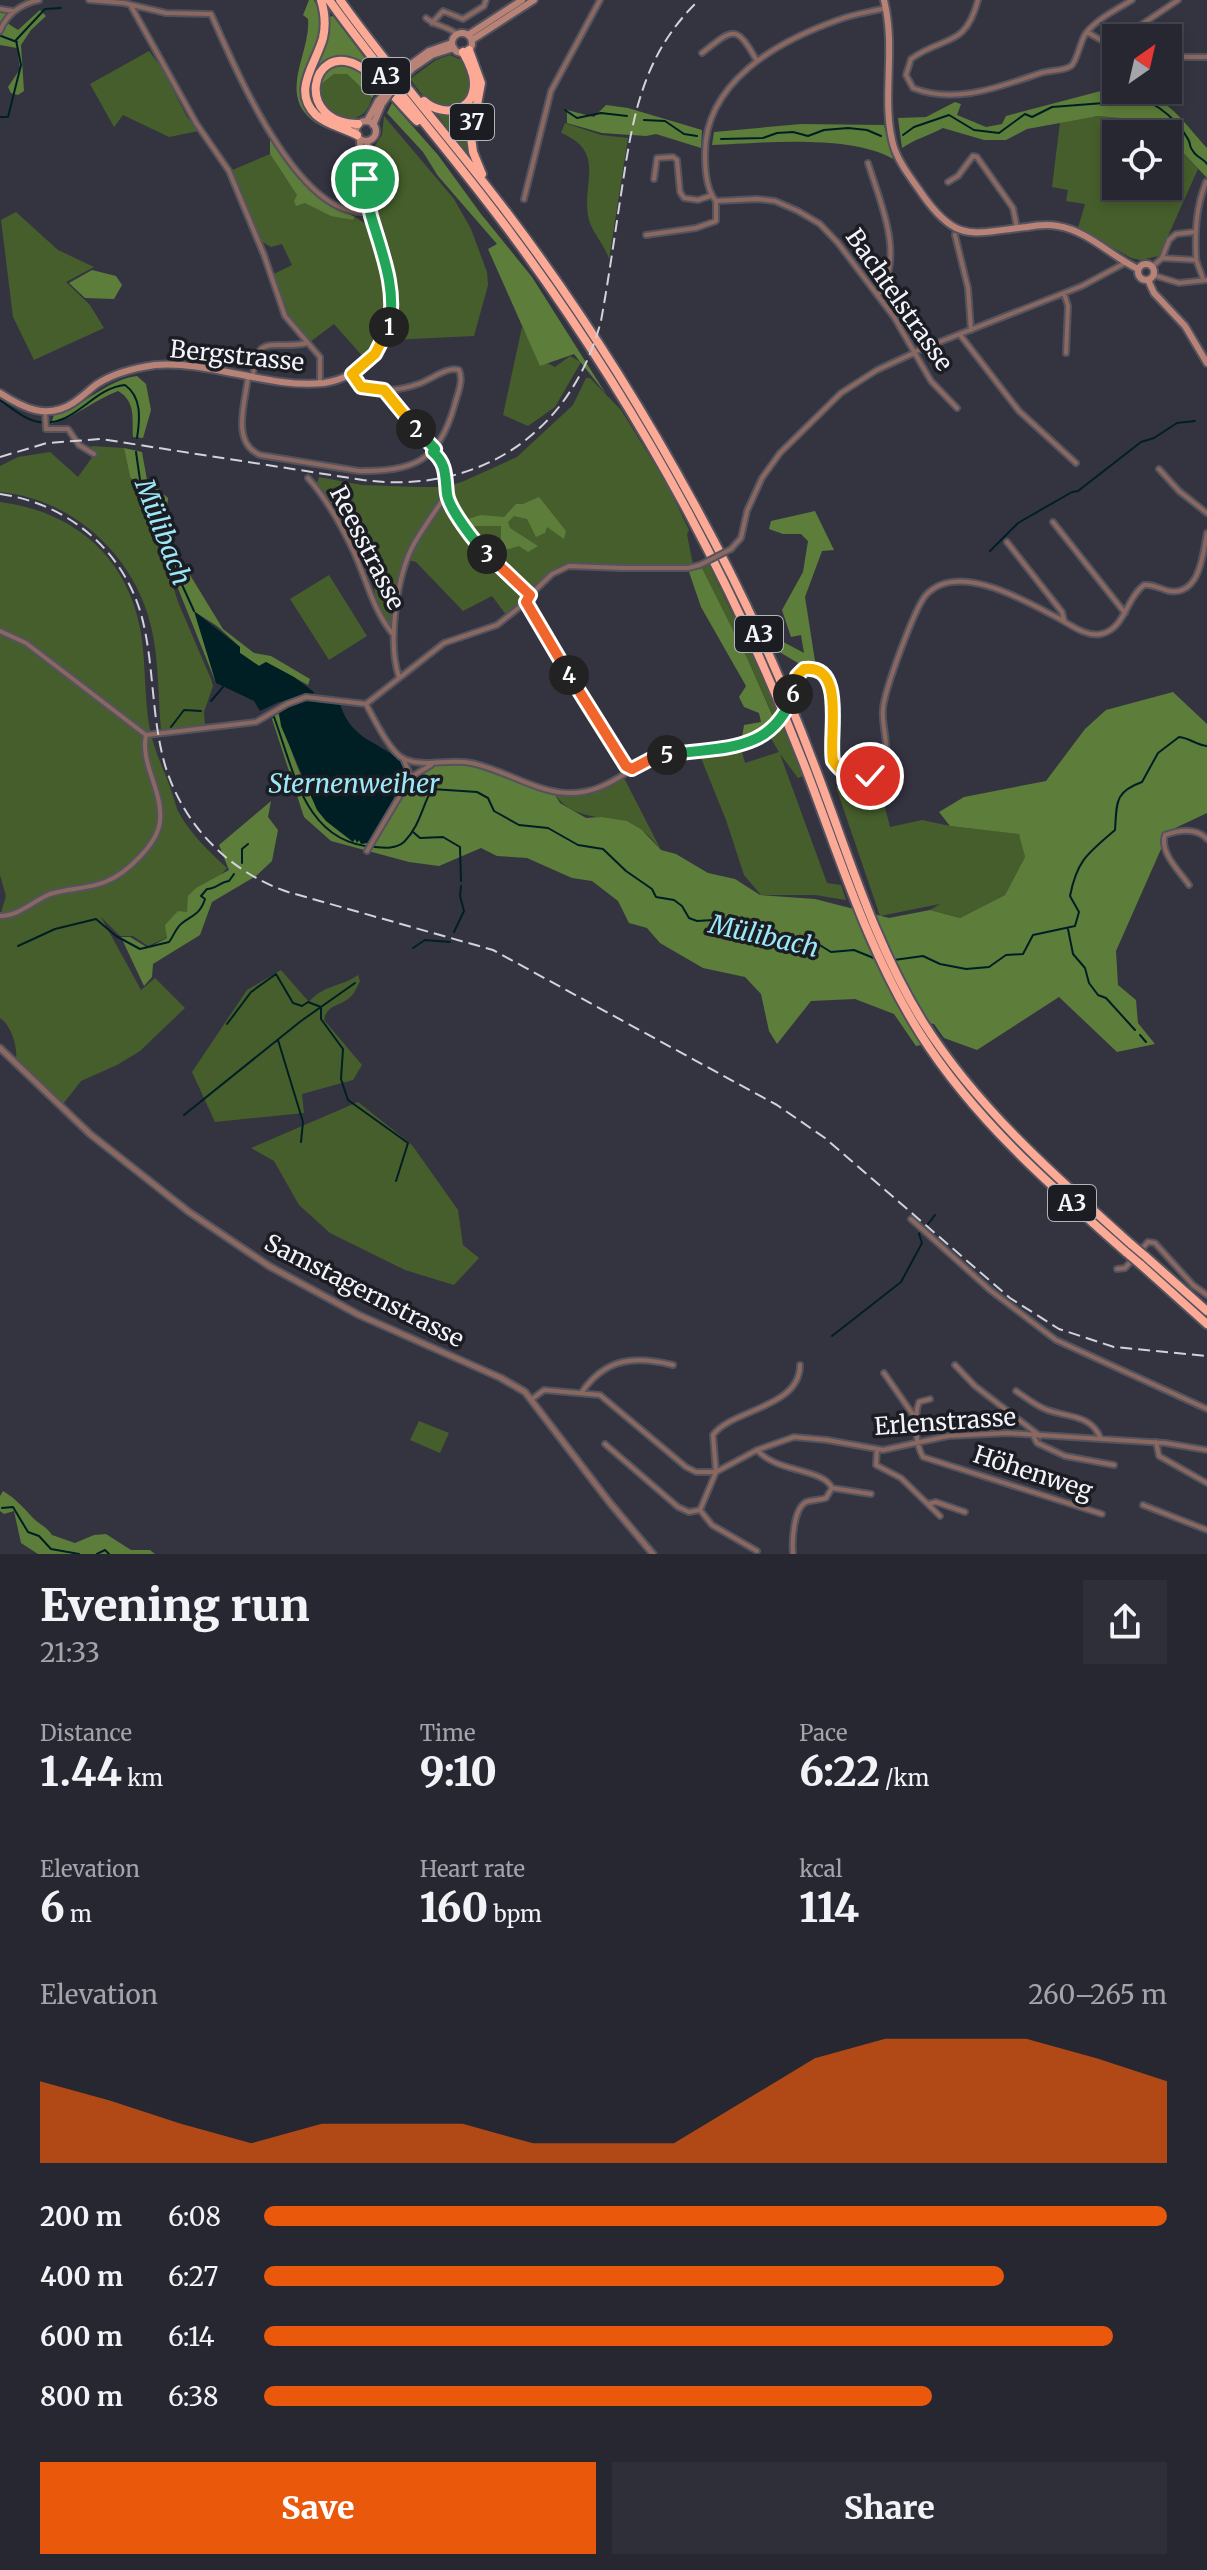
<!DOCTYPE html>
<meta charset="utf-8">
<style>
:root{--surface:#272731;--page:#2f2f39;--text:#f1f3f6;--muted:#a4a5ab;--line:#43444d;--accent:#ea580c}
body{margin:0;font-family:Merriweather,serif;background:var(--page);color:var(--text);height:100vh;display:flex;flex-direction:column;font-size:30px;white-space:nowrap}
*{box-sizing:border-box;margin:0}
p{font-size:26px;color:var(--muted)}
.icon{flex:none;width:44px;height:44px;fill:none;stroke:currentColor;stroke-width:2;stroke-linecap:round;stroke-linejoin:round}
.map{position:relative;height:1554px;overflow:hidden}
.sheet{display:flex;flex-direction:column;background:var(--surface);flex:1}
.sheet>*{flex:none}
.needle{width:52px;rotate:34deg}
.controls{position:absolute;left:1102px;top:24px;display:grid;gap:16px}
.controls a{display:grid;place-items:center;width:80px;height:80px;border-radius:0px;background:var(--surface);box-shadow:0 4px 12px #0003,0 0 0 2px var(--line);font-size:40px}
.pin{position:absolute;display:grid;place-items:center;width:68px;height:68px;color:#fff;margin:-34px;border:4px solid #fff;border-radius:50%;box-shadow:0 2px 8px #0007}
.km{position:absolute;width:40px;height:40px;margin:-20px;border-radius:50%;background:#222;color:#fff;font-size:22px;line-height:40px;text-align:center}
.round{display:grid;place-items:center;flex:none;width:84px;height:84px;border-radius:0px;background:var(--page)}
.overview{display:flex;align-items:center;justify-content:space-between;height:136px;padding:0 40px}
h1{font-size:44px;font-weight:800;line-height:60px}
.stats{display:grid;grid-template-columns:repeat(3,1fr);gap:12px;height:136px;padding:8px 40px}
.stats div{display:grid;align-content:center}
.stats b{font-size:40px;font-weight:800}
.stats small{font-size:22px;font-weight:400}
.stats p{font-size:22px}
.chart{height:224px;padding:16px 40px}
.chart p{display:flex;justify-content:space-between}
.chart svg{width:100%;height:144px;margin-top:8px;fill:var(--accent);opacity:.7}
.action{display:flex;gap:16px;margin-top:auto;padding:16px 40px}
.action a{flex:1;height:92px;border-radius:0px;background:var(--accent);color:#fff;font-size:32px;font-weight:800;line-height:92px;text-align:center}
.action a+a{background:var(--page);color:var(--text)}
ul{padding:0 40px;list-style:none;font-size:26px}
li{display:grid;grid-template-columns:128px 96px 1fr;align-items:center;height:60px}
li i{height:20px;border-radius:10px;background:var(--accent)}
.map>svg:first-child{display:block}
</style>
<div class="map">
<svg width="1207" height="1554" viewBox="0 0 1207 1554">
<rect width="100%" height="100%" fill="#343441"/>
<path fill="#465e2b" d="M149 51 172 82 170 84 187 117 199 131 169 137 123 115 114 127 90 84Z
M450 55 461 60 469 74 476 73 469 156 410 79 436 60Z
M334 74H347L372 98C370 104 367 112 361 115 341 130 319 104 319 86Z
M384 116 454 199 471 229 487 272 488 285 474 336 390 340 398 316V291L392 256 373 195 370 171 372 150 382 135Z
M1098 116 1153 121 1165 134H1116V186H1168V137L1198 169 1159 256 1140 260 1131 258 1078 228 1085 204 1066 201 1068 190 1052 187 1060 122Z
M565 123 601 135 628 138 609 259C605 245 593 234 589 220 580 185 608 152 561 133Z
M270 154C297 194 302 210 353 220L355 217 366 224C380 268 403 320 365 359L334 324 310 342 290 319 272 275 292 265 282 244 271 247 259 240 230 171Z
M16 212 58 250 94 267 66 282 90 305 104 328 34 360 13 317 1 220Z
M522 327 541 360 555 367 570 356 581 362 555 407 528 426 503 415Z
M586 378H590L621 410 667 484 689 530 687 534 693 565 623 572 569 566 552 574 526 602 507 616 492 596 463 611 416 562 408 560 391 629 379 614 373 583 324 495 316 486 319 477 362 485 417 487H446L464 481 517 457 573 405Z
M91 446 124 448 130 477 146 497 178 602 211 679 213 686 204 712 205 727 161 730C158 696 159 659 151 626 134 555 73 499 0 492V466L18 457 50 452 78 477 93 456Z
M0 502C72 511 126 555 140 628 147 664 143 703 152 738 157 758 167 776 173 796 175 801 176 808 179 813 191 834 209 852 227 868L166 938 148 946 133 936H120L101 917 141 990 155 978 185 1008 140 1051 117 1065 81 1081 63 1104 16 1060C18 1047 11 1025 0 1018V916L6 896 0 875Z
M708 563 761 673 803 776 798 778 780 754 827 883 841 885 846 900 815 895H761L744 875 726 820 699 753 742 752 745 763 779 752 770 737 779 729 748 660 701 566Z
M329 575 367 636 329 660 290 599Z
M623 776 661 850C656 844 650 836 644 832 614 810 576 827 553 792 581 796 600 790 623 776Z
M878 780 890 827 922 820 950 826 1020 834 1025 857 1005 895 960 918 930 910 940 904 880 916 836 787Z
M281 970 309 1002C324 984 342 987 358 975L360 981C357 987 354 995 348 999 337 1007 327 1005 324 1020L362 1065 353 1080 302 1094 304 1113 215 1122 192 1072 247 990Z
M358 1102 412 1145 458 1210 463 1245 479 1258 454 1285 405 1270 330 1233 299 1205 274 1161 251 1148Z
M419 1421 449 1433 440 1453 410 1440Z"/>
<path fill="#5d7d3a" d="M309 0H314C333 35 309 47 303 79 302 88 304 96 306 105L346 134H341C332 130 320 127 312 120 278 92 311 53 308 19L303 15Z
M0 10 12 12 4 21 18 30 40 10 46 16 31 30 21 45 24 91 18 95 11 93 8 87 20 69 17 48 0 45Z
M333 16 383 82 372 98 347 74H334L319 86 309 88C315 63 332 43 329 17Z
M1116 87V90C1165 90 1177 115 1207 148V178L1168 137V134H1165L1153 121 1098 116 1027 129 1006 140H984L943 128C928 136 915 139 902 148L898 118 926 117 955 102 961 104 957 115 986 127 1002 124 1006 116Z
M392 103 438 155 481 214 532 277 606 394 574 354 540 366 488 249 497 244 438 176 423 152 387 113Z
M606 105 628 108 702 130 701 148 656 134 646 136 602 133 567 123V110L594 117Z
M801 124 884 125 893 159C851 134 761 143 712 145L714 132Z
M270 137C294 171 317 199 355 217L353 220 331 216 305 203 296 206 294 201 297 195 270 154Z
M92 270 116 276 122 285 114 299 85 298 69 283Z
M137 376 146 384 151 410 143 438 133 437C132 419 136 401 118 391 94 400 76 417 51 424L54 415C84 407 105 380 137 376Z
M124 448 142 452 147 480 168 498 165 534 223 629 254 653 271 656 310 679 308 685 266 662 259 666 240 653V647L217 626 195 612 216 683 155 531 147 497 130 477Z
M539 497 566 531 564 539 547 527 545 533 536 537 527 519 514 516 508 522 510 528 538 546 528 552 519 546 505 550 496 557 483 545 488 539 501 545V526H469L468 519 481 515 504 517 516 504H523Z
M815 511 834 550 822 551 805 597 815 661 798 663 771 647 774 637 804 653 801 635 791 637 782 610 803 572 808 541 801 534H783L769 529 771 521Z
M701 566 748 660 774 719 762 733 741 744 744 725 761 722 759 713 744 707 739 697 746 686 701 607 688 569Z
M1173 692 1207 724V813L1169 831 1116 951 1118 985 1136 1000 1138 1023 1155 1044 1117 1052 1059 997 977 1050 944 1038 934 1024 907 1019 921 1045 916 1046 894 1014 855 999 811 1001 777 1044 769 1031 761 994 745 977 703 968 660 943 647 928 629 923 618 901 592 881 572 878 527 858 497 856 481 848 439 866 409 862 331 841 304 817 272 719 278 713C296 759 313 839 372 843L412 779 430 766 466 764 553 792 560 803 586 818 601 817 627 821 642 830 661 850 676 854 708 873 735 879 760 895 815 899 889 918 930 910 960 918 1005 895 1025 857 1019 834 950 826 939 812 964 797 1046 781 1085 729 1106 710Z
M271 801 268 817 278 830 272 861 256 876 212 902 200 935 153 964 152 977 144 986 121 937H130L148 948 167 938 165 925 178 911 187 912 188 896 196 888 229 870 219 845Z
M3 1491C16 1499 23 1507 33 1518 40 1525 46 1526 52 1535L75 1543 94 1535 106 1534 131 1550H150L155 1554H38L21 1543 14 1511 4 1514 0 1511V1496Z"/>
<path fill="#001f25" d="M194 611 240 647V653L259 666 266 662 294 677 314 692 312 696 279 702 260 711 254 701 216 683Z
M311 699 340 704C354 748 390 740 409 773L403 788 368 843 361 844 359 840 357 843 355 839 353 842 326 821 317 810 281 726 279 713 291 704Z"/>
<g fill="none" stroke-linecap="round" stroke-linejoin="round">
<path stroke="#001f25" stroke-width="2" d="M1 36 17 42
M565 110 577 118 601 113 627 116
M0 117H8L21 65 16 40 45 9 61 8
M644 120 665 121 684 134 697 136
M903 135 914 127 949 115 974 130 999 133 1025 114 1032 117 1052 107 1117 102 1120 95C1147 94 1175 116 1188 139 1192 146 1188 145 1193 151 1196 157 1203 158 1207 164
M721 139 763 138 777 133 793 132 808 136 824 130 848 128 867 130 881 136
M0 400C12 408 25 420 39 422 74 428 92 388 125 385 142 397 140 419 137 438
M136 452 141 487 154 510 157 530 194 611
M990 551 1018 523 1072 492 1078 491 1141 442 1154 438 1177 423 1195 421
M211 701 223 687
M274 717C294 771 305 844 375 847 385 848 396 849 404 842 420 826 422 806 432 789L477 792 488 798 494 811 519 825 548 828 578 845 603 849 626 871 652 889 656 897 674 900 682 906 689 918 697 921 713 920 731 929 740 928 770 934 782 946 799 949 818 944 831 952 854 950 876 959
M171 727 184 710 201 711
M413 832 420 838 443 837 460 847 461 881
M242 863V849L248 844
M1068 929 1073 954 1085 968 1089 983 1098 995 1106 998 1135 1030
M454 932 464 911 460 896 461 886
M18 946 55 929 96 919 116 936 140 949 169 942C173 937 176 928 181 924 192 915 200 915 205 899L201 896 207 889C216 889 220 882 229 881L234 874
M413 948 425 940 450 942
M894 960 923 956 940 964 966 969 989 967 1006 955 1023 954 1033 935 1075 926 1079 912 1070 896C1077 860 1088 853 1115 830 1117 803 1114 792 1142 782L1158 753 1179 737C1190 738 1196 745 1207 746
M227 1024 251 992 276 974 293 1003 302 1006 308 1002 321 1007V1019L343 1049 341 1079 348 1100 408 1143 396 1181
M1140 1035 1146 1042
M278 1040 303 1122 301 1142
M184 1115 301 1021 355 983
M928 1224 935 1215
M832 1336 901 1282 922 1243 919 1234 921 1232
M2 1508 13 1507 28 1532 39 1536 51 1549 79 1554
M97 1554 105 1550 109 1554"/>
<g stroke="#53535f" stroke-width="8">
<path id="minor" d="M89 0 124 3 166 13 211 14C234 65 300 226 370 211
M978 0C965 49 944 35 911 59L906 75 913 88C956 105 1001 86 1041 73 1050 70 1064 71 1071 66 1077 62 1080 41 1086 33 1097 19 1117 9 1132 0
M131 6 196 123 229 171 264 255 285 316 320 357V383
M0 9 13 11
M426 18C435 26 447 26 457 34
M432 23 443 11 463 19 484 6 486 0
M0 31C7 13 21 4 39 0
M1087 32 1101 40H1116
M1134 38 1135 29 1178 0
M1168 51 1185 57H1207
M702 53C734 28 736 24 757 61
M868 163C880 202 906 257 878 295
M654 179 657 158 673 157 677 160 680 192 684 198 698 200 710 196
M948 182 958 176 973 156 977 157 1013 208 1017 228
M524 199 551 91 600 0
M716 201 757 199 775 201 798 211 820 224 838 243 894 317 931 381 957 408
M646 235 696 228 716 221V201C706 190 705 169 705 155 704 82 778 41 838 20 853 14 870 12 886 8
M955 235 968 288 971 330
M1162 258 1169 240 1176 234 1194 232
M1152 267 1162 258 1196 260
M1153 275 1179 283 1207 280
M1203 280C1202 272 1196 264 1196 257 1195 230 1196 207 1206 182
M1064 293 1068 306 1066 353
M961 336 1019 411 1076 463
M914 352 1082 286 1125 263
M248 376C246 401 230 442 260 455L359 471C414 471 438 462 454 407 457 395 464 381 459 370 447 366 431 380 418 384 402 390 378 393 361 387L352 374
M253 377C256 330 274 351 307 343
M384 390 435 448
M45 411 46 429H68L79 445 94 454
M433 452 440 458 445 469
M1159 469 1179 491 1207 513
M308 478C326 498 340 523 352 548 366 577 372 608 392 633
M447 494 481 548 530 595
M1053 522 1125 613
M1007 542 1062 612 1064 620
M731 549 741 538 747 511 762 478 780 453 841 393 877 370 914 353
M526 602 583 700 617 754 631 769
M0 631 26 643 146 735 256 722 287 704 306 697 366 704
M399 677C387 642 397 573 415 542 425 525 436 510 447 494L448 487
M797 677 804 669 818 670 825 675 832 691 833 761C845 778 870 786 883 764 891 748 881 726 883 709 884 691 915 607 926 595 957 561 1024 600 1056 617 1070 624 1085 637 1101 634 1125 629 1126 598 1144 585 1154 584 1160 589 1169 591 1200 596 1203 554 1207 533
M366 704C374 719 390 752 404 759 426 768 449 758 471 763 508 770 544 799 583 792 614 787 636 761 667 755 702 749 744 754 772 728
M366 704 444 643 497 625 526 602 530 595 552 574 569 566 622 568H688L700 565
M403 758 411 777
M367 851 411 777 431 765
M1189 885C1180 872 1159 852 1165 835 1179 830 1196 827 1207 839
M0 916C19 916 33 901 50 894 68 888 88 889 105 882 126 874 159 843 160 820 163 791 140 764 146 735
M911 1219 990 1290 1056 1340 1207 1409
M1140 1251 1148 1242 1155 1243 1193 1285 1207 1295
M1117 1269 1125 1268 1134 1258
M955 1365 975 1386 1040 1436
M884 1373 916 1419
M1016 1391C1025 1397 1035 1405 1045 1409 1066 1418 1091 1413 1101 1439
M582 1392C606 1357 636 1356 673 1365
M532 1399 544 1390 600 1395 686 1467 696 1472H716L757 1450 794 1437 827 1440 883 1450 948 1436 1008 1433 1165 1443 1207 1450
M930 1399 919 1402C914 1416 915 1444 923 1457L1102 1514
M1033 1435 1037 1443 1065 1456 1114 1465
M1156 1442 1159 1456 1207 1483
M605 1444 678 1507 689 1512 700 1510 716 1472 713 1435C732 1409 800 1408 800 1365
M877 1449 876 1465 901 1478 940 1516
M757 1450C777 1473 823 1468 832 1488L826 1498C820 1500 811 1500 806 1502 793 1509 792 1542 793 1554
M832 1488 871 1494
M928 1504 936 1502 965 1512
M1143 1505 1207 1530
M700 1510 712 1525 757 1551"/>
</g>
<g stroke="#53535f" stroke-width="9">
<path id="tertiary" d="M0 1048 90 1134 189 1212 269 1266 359 1315 501 1378 525 1392 610 1503 653 1554"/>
</g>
<g stroke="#53535f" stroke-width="10">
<path id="secondary" d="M884 0C896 48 882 96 892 140 896 160 911 178 922 194 957 244 972 233 1027 227 1037 225 1048 224 1058 226 1088 231 1111 256 1138 269
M452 43a10 10 0 1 1 20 0a10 10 0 1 1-20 0Z
M468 35 522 0
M472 40 534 0
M410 65 429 51 452 43
M413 68 432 55 454 48
M367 121 378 101
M356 131a10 10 0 1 1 20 0a10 10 0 1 1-20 0Z
M373 125 382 104
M360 139 361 189 368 208
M1138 272a8 8 0 1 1 16 0a8 8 0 1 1-16 0Z
M1148 280 1154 293 1185 326 1207 363
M0 393C23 408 47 420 73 403 82 397 89 390 97 384 114 373 134 368 155 365 208 360 270 389 324 383 343 380 359 371 372 358 428 297 346 210 368 141"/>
</g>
<g stroke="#53535f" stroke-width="12">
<path id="motorway" d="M321 0C325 13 326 25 323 38 316 64 291 91 316 115 327 125 344 128 357 135
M329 0C386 80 452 153 510 232 576 321 635 414 688 512 733 596 773 683 807 772 841 861 869 953 921 1035 975 1120 1052 1187 1127 1253
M340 0C394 76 456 144 511 218 579 308 639 403 693 502 740 587 781 676 815 767 848 853 874 943 923 1022 978 1109 1056 1177 1132 1245
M469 50 481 83 471 137 473 152 482 174
M424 101C443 118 475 112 474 82 474 72 468 61 463 52
M358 124C294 123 310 42 357 65 380 77 399 103 417 121
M1145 1256 1207 1311
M1140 1264 1207 1324"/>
</g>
<use href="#minor" stroke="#8a685f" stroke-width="4"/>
<use href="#tertiary" stroke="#8a685f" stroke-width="5"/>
<use href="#secondary" stroke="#b88376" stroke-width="6"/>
<use href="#motorway" stroke="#fcaa96" stroke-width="8"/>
<path stroke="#d2d2db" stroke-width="2" stroke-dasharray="12 6" stroke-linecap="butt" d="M0 457 47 443 101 439 363 480C478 495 571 434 601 321 609 277 615 233 622 188 633 115 643 54 699 0
M0 494C71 504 129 555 144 626 154 672 152 720 165 765 183 825 229 872 288 892L493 950 777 1105 825 1138 1010 1298 1059 1329 1114 1347 1207 1356"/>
<g stroke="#53535f" stroke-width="8" stroke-linecap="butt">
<path id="minor-bridge" d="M445 469 448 487
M700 565 731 549
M772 728 789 705 797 677"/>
</g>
<g stroke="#53535f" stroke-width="10" stroke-linecap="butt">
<path id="secondary-bridge" d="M378 101 410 65
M382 104 396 85 413 68"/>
</g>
<g stroke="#53535f" stroke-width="12" stroke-linecap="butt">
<path id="motorway-bridge" d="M1132 1245 1145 1256
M1127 1253 1140 1264"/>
</g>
<use href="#minor-bridge" stroke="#8a685f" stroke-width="4"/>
<use href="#secondary-bridge" stroke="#b88376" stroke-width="6"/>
<use href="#motorway-bridge" stroke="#fcaa96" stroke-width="8"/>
</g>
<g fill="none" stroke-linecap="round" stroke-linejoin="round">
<g stroke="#fff" stroke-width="16">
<path id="split-1" d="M365 179C367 191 368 204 371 216 382 253 397 289 389 327"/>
</g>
<g stroke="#fff" stroke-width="16">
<path id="split-2" d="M389 327 375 354 352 374 361 387 384 390 416 429"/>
</g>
<g stroke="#fff" stroke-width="16">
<path id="split-3" d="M416 429 435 449 433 452C447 464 445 477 447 494 449 509 476 544 487 554"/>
</g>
<g stroke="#fff" stroke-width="16">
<path id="split-4" d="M487 554 530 595 526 602 569 675"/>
</g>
<g stroke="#fff" stroke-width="16">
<path id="split-5" d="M569 675 626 766 632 769 649 760 667 755"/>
</g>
<g stroke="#fff" stroke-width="16">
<path id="split-6" d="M667 755C720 746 772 755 793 694"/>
</g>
<g stroke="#fff" stroke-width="16">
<path id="split-7" d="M793 694 797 676 804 669C847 664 828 735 833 761 842 774 854 780 870 776"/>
</g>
<use href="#split-1" stroke="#22a559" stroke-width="10"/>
<use href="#split-2" stroke="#f5b400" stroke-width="10"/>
<use href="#split-3" stroke="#22a559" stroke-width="10"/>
<use href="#split-4" stroke="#f0652b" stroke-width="10"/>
<use href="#split-5" stroke="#f0652b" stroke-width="10"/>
<use href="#split-6" stroke="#22a559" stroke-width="10"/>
<use href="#split-7" stroke="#f5b400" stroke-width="10"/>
</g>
<g text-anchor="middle" stroke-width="7" stroke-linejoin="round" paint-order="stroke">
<g fill="#1c1d23" stroke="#b2b3bb" stroke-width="2">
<rect x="362" y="58" width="48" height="36" rx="6"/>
<rect x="450" y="104" width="44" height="36" rx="6"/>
<rect x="735" y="616" width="48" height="36" rx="6"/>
<rect x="1048" y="1185" width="48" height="36" rx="6"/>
</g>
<g font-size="22" font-weight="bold" fill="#f3f3fc">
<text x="386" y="84">A3</text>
<text x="472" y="130">37</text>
<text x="759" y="642">A3</text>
<text x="1072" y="1211">A3</text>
</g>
<g font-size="24" fill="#f3f3fc" stroke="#1c1d23">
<text transform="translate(899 300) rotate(55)" y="8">Bachtelstrasse</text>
<text transform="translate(237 356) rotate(6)" y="8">Bergstrasse</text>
<text transform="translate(367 548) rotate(63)" y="8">Reesstrasse</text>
<text transform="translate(364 1291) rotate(27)" y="8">Samstagernstrasse</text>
<text transform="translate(945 1422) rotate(-4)" y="8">Erlenstrasse</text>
<text transform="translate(1033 1473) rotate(18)" y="8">Höhenweg</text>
</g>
<g font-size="26" font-style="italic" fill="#9be8f8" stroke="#1c1d23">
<text transform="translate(163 532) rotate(69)" y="9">Mülibach</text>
<text x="354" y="793">Sternenweiher</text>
<text transform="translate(764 936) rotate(13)" y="9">Mülibach</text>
</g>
</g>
</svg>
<div class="controls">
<a><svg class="needle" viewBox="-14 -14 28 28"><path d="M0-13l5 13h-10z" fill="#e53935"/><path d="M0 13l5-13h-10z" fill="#a4a5ab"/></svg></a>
<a><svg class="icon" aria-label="locate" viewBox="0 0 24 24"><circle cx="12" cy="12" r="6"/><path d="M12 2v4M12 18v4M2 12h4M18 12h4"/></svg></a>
</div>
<div class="pin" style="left:365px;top:179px;background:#1e9e55"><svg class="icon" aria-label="arrive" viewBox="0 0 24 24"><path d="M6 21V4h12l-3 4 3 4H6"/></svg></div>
<div class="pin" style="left:870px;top:776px;background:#d93025"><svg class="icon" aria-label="check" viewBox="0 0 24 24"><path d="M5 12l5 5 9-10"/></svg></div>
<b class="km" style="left:389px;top:327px">1</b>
<b class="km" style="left:416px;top:429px">2</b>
<b class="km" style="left:487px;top:554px">3</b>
<b class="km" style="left:569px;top:675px">4</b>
<b class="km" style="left:667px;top:755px">5</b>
<b class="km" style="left:793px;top:694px">6</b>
</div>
<section class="sheet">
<div class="overview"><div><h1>Evening run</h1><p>21:33</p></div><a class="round"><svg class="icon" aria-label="share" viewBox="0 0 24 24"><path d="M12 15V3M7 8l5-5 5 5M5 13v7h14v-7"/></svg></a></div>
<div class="stats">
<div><p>Distance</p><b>1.44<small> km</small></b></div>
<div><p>Time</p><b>9:10</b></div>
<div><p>Pace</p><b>6:22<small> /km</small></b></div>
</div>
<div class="stats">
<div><p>Elevation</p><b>6<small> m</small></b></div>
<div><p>Heart rate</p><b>160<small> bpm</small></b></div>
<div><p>kcal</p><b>114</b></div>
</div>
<div class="chart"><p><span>Elevation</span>260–265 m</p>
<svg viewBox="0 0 160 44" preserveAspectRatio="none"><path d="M0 44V19L10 25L20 32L30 38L40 32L50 32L60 32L70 38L80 38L90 38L100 25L110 12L120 6L130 6L140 6L150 12L160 19V44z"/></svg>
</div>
<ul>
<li><b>200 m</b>6:08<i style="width:100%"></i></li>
<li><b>400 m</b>6:27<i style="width:82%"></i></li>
<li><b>600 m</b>6:14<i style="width:94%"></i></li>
<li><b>800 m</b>6:38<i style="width:74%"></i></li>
</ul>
<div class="action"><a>Save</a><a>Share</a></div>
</section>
